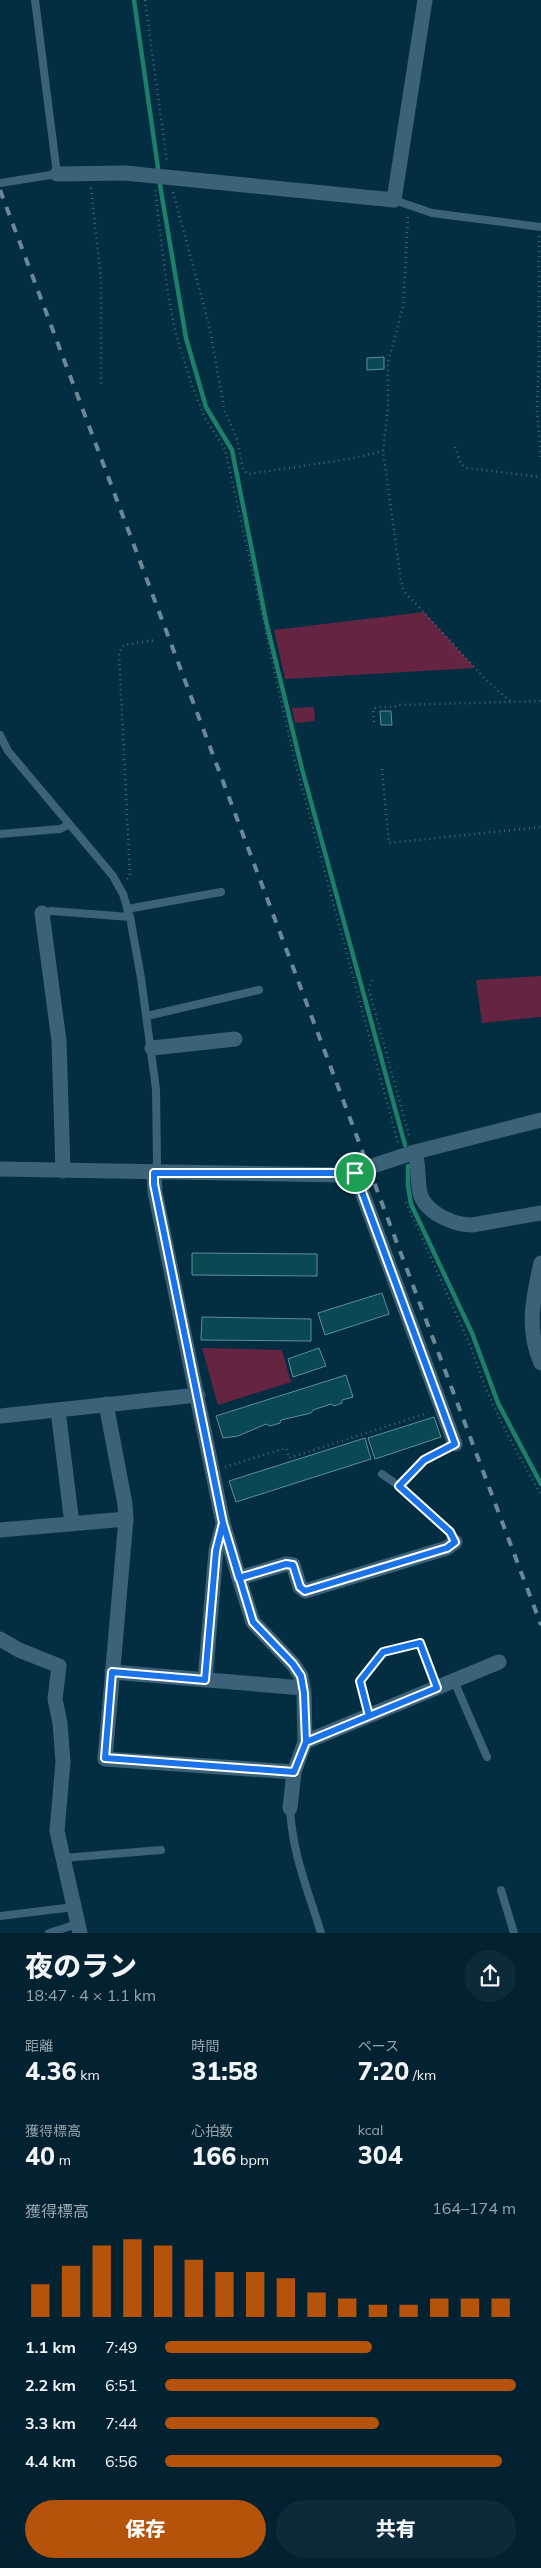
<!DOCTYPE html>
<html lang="ja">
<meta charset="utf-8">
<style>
:root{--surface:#022232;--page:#0c2a3a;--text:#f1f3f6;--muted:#96a4ac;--accent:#b45309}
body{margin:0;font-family:Mulish,"Noto Sans JP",sans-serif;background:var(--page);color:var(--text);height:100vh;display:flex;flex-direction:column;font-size:19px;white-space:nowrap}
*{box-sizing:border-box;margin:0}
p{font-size:16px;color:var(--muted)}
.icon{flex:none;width:28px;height:28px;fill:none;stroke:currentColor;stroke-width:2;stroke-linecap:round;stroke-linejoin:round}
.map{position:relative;height:1933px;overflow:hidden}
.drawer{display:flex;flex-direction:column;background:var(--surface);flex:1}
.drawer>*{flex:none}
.pin{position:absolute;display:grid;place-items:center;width:42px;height:42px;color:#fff;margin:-21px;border:2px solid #fff;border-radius:50%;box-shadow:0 1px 5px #0007}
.round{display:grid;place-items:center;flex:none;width:52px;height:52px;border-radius:26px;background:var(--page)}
.summary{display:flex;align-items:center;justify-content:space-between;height:85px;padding:0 25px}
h1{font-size:28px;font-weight:800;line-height:38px}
.figures{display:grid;grid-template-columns:repeat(3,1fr);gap:8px;height:85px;padding:5px 25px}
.figures div{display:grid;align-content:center}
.figures b{font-size:25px;font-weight:800}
.figures small{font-size:14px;font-weight:400}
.figures p{font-size:14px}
.chart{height:140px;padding:10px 25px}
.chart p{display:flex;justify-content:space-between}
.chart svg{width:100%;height:90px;margin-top:5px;stroke:var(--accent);stroke-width:6}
.cta{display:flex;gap:10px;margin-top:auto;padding:10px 25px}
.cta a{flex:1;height:58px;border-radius:30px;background:var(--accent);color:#fff;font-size:20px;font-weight:800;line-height:58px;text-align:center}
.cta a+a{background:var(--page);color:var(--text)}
ul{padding:0 25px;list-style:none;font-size:16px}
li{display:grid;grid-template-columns:80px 60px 1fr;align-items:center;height:38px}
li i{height:12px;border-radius:6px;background:var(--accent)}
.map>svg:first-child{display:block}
</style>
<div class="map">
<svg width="541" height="1933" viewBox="0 0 541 1933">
<rect width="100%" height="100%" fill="#032e42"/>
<path fill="#652442" d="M424 612 475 668 285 679 274 630Z
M314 707 315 721 295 723 292 708Z
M541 976V1017L482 1023 476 980Z
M202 1348 282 1350 291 1382 218 1405Z"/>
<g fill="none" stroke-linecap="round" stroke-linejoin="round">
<path stroke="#1e7e69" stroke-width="4.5" d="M134 0 158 168
M160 185 186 338 206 407 232 450 266 621 302 769 405 1145
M408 1166V1186L411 1204 472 1333 498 1403 541 1484"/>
</g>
<path fill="#0a4854" stroke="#5c8e9a" d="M384 357V369L367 370V358Z
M380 711H391L392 725H381Z
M192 1253 317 1254V1276L192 1275Z
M382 1293 389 1314 325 1335 318 1313Z
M202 1317 311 1319V1341L201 1340Z
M319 1348 326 1366 293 1377 288 1359Z
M346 1375 353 1397 342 1400V1403L334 1406 331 1404 313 1410 311 1413 281 1420 280 1423 270 1426 266 1424 238 1436 223 1438 216 1416Z
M434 1417 441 1437 375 1459 368 1438Z
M365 1438 371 1459 236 1502 229 1481Z"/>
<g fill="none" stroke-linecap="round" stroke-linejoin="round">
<path stroke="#426678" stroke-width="2.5" stroke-dasharray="1 4" stroke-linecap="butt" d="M145 0 167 162
M91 188 101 280V387
M155 190 167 288 175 331 191 383 205 418 225 449 294 758 398 1143
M173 192 209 325 225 412 237 439 243 469 248 474 349 459 383 451
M408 217 403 307 388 362V407L383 451 401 581 404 591 487 681 510 701
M539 236V358L537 411 541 460
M455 447 461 464 466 468 541 477
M374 722 373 709C381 705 390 709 398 705L541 701
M382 769 389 843 541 827
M127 879 130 875 119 653 124 645 156 640
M372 980 369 990 410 1139
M406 1202 470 1345 485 1387 507 1434 541 1495
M225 1467 286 1448 289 1458 428 1413"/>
<path stroke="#3b6278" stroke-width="8" d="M0 183 57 174 35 0
M394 200 432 213 541 227
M0 735 8 751 113 876 123 894 130 917 141 978 156 1089 157 1163 154 1173
M0 834 60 829 68 825
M127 909 221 892
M42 913 52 911 130 917
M147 1016 259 990
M382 1474 399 1486
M455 1542 450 1532 399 1486 424 1460 455 1444
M454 1681 487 1757
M369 1716 360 1681 383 1652 420 1643 437 1688
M290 1808C292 1853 308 1890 321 1933
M63 1858 161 1850
M501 1890 514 1933
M0 1916 74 1907
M49 1933 77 1924"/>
<path stroke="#3b6278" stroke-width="15" d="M57 174 125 173 394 200 425 0
M42 913 59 1041 63 1171
M152 1048 235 1039
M415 1152C423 1182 409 1199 442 1217 453 1222 460 1225 472 1225L541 1213
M0 1169 345 1175 415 1152 541 1120
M154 1173 155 1192 223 1523 239 1578 253 1622 293 1664 301 1676 304 1693 305 1742 294 1772 290 1808
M355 1173 455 1444
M541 1263C533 1298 526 1329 541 1363
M106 1404 125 1504 126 1519 105 1759 294 1772
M58 1410 72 1524
M0 1416 198 1395
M0 1530 126 1519
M239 1578 286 1564 293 1565 300 1587 305 1591 447 1548 455 1542
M0 1639 19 1650 59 1666 55 1699 60 1723 63 1762 57 1831 80 1933
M112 1672 303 1688
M205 1680 216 1551 223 1524
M305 1742 499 1662"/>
<path stroke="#698898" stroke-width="4" stroke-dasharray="9 9" stroke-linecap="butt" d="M0 190 541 1625"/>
</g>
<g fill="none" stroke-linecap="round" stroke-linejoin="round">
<g stroke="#fff" stroke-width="10">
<path id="route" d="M355 1173H154V1184L223 1523 253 1622 293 1664 301 1676 304 1693 306 1742 437 1688 420 1643 383 1652 360 1681 369 1716 306 1742 294 1772 105 1758 112 1672 205 1680 216 1551 223 1523 239 1578 286 1564 293 1565 300 1587 305 1591 447 1548 455 1542 450 1532 399 1486 424 1460 455 1444 355 1173"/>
</g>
<use href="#route" stroke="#1a73e8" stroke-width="6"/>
</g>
</svg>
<div class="pin" style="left:355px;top:1173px;background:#1e9e55"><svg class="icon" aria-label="arrive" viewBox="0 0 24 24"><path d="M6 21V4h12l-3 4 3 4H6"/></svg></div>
</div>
<section class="drawer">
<div class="summary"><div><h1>夜のラン</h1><p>18:47 · 4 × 1.1 km</p></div><a class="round"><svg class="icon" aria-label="share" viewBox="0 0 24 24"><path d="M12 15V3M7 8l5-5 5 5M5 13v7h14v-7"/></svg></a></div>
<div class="figures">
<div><p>距離</p><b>4.36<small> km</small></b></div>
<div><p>時間</p><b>31:58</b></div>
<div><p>ペース</p><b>7:20<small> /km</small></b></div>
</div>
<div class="figures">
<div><p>獲得標高</p><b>40<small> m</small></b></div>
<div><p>心拍数</p><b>166<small> bpm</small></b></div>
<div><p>kcal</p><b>304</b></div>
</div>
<div class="chart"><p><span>獲得標高</span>164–174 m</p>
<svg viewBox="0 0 160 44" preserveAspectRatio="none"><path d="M5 44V28M15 44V19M25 44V9M35 44V6M45 44V9M55 44V16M65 44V22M75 44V22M85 44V25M95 44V32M105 44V35M115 44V38M125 44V38M135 44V35M145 44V35M155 44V35"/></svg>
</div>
<ul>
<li><b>1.1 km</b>7:49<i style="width:59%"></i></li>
<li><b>2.2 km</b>6:51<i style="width:100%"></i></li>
<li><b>3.3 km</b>7:44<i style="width:61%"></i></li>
<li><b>4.4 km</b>6:56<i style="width:96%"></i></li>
</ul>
<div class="cta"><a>保存</a><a>共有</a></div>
</section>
